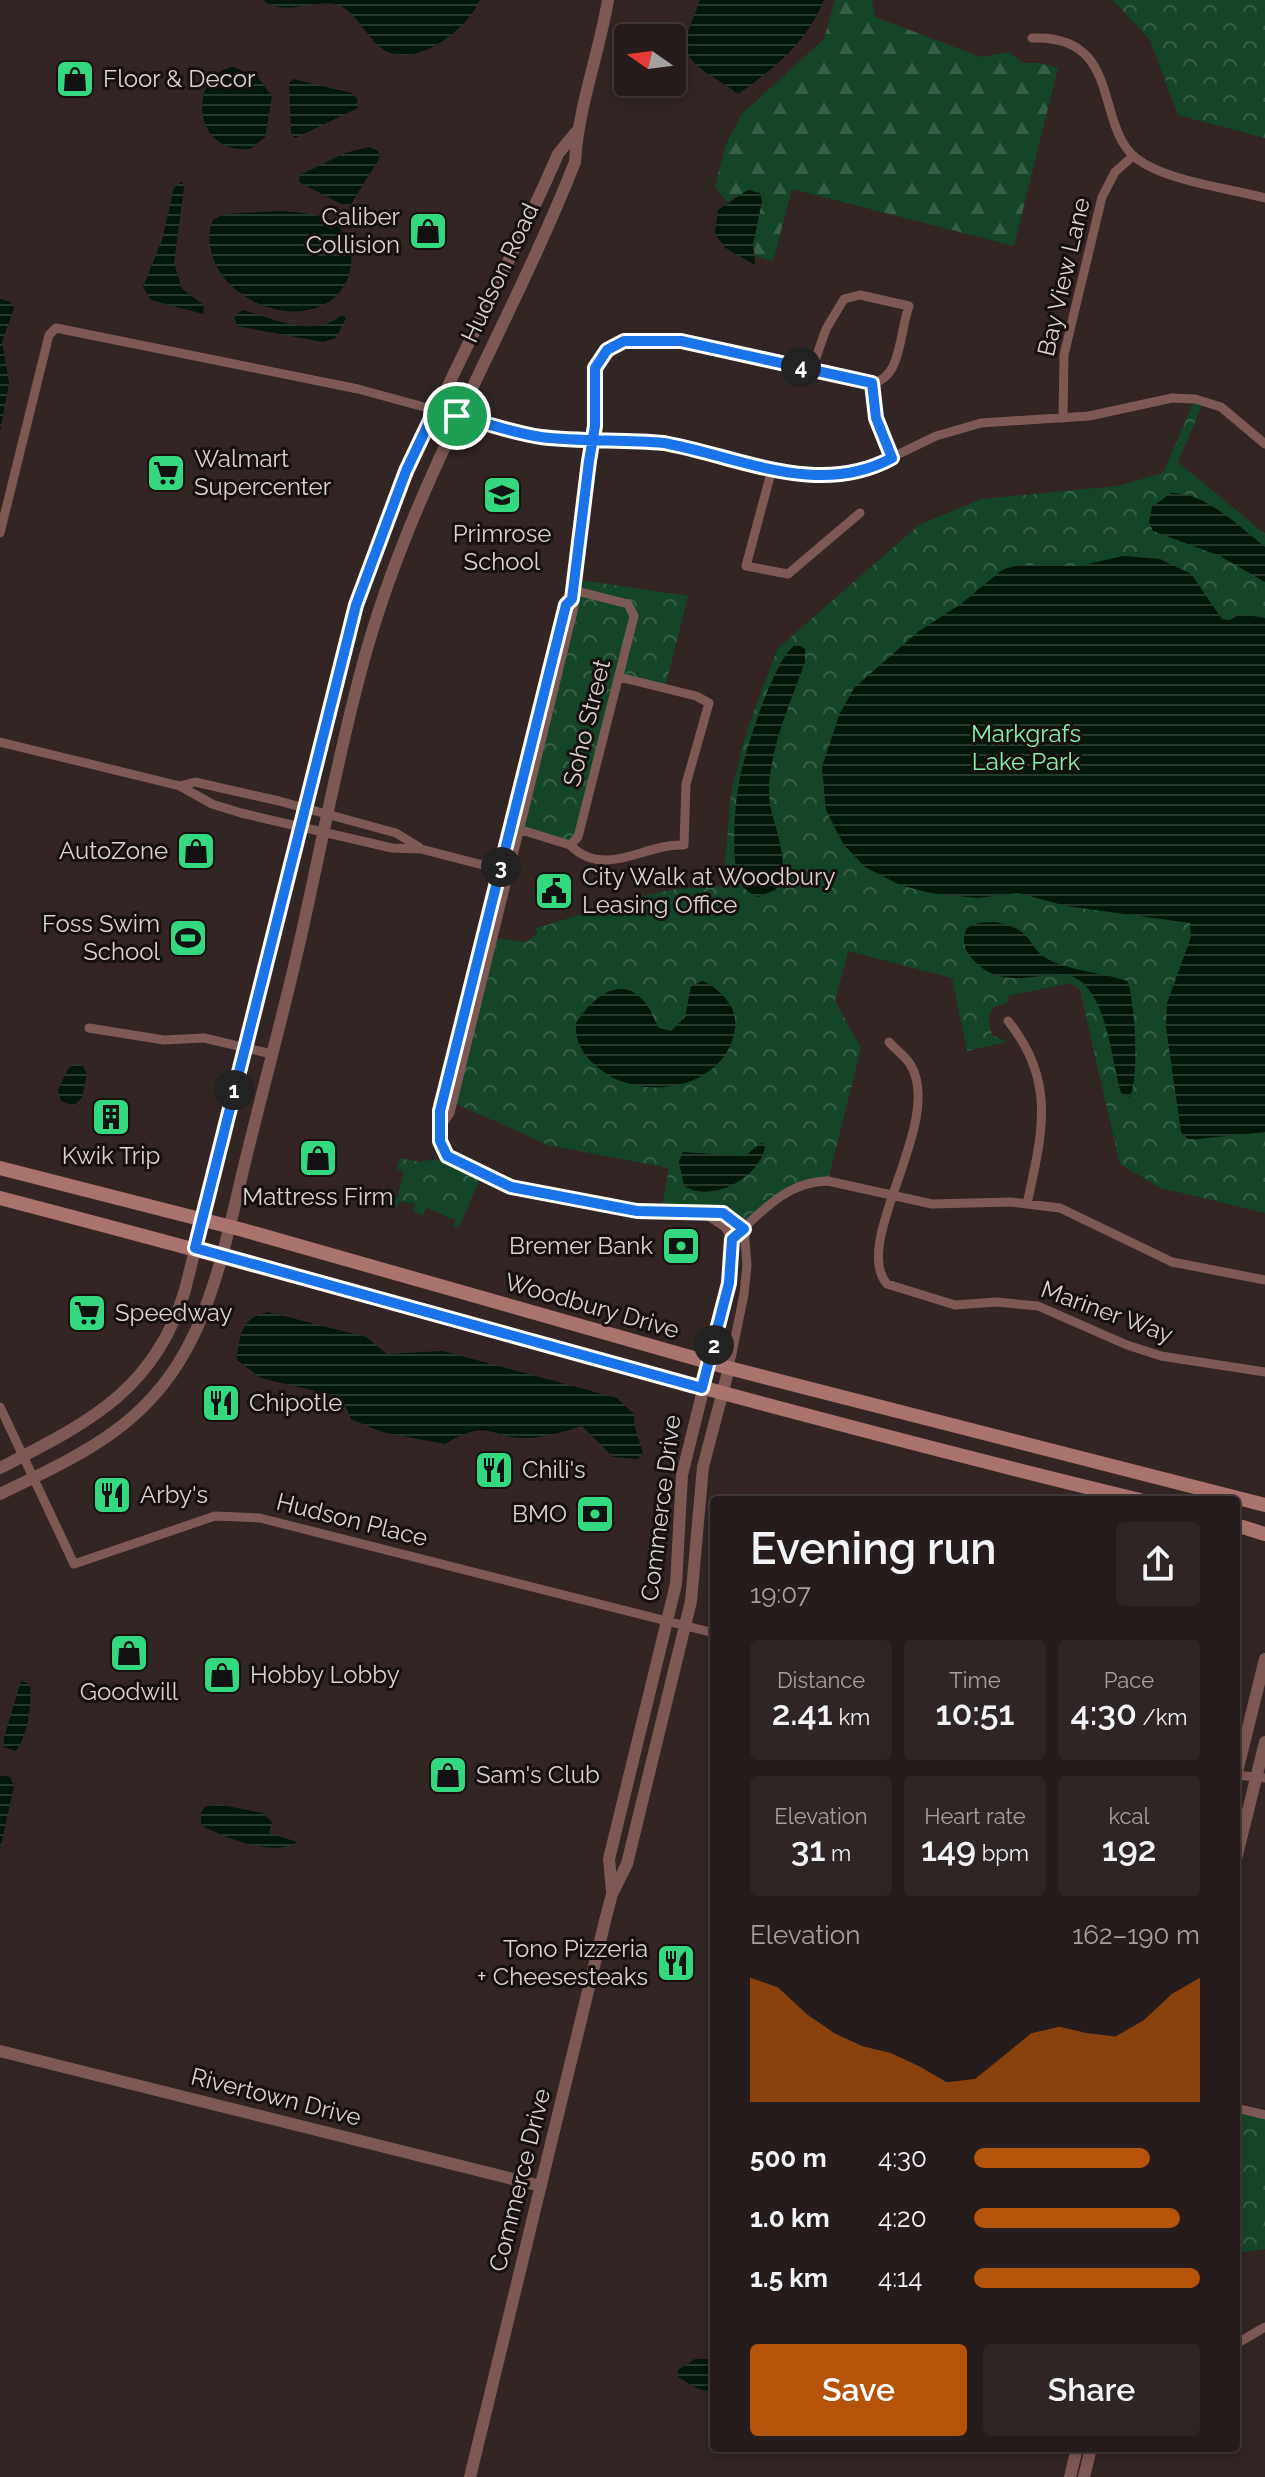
<!DOCTYPE html>
<meta charset="utf-8">
<style>
:root{--surface:#261c1b;--page:#2e2524;--text:#f1f3f6;--muted:#a4a1a3;--line:#423a3a;--accent:#b45309}
body{margin:0;font-family:Raleway,sans-serif;background:var(--page);color:var(--text);height:100vh;display:flex;flex-direction:column;font-size:30px;white-space:nowrap}
*{box-sizing:border-box;margin:0}
p{font-size:26px;color:var(--muted)}
.icon{flex:none;width:44px;height:44px;fill:none;stroke:currentColor;stroke-width:2;stroke-linecap:round;stroke-linejoin:round}
.map{position:relative;flex:1;overflow:hidden}
.sheet{position:absolute;left:710px;top:1496px;width:530px;height:956px;display:flex;flex-direction:column;background:var(--surface);border-radius:8px;box-shadow:0 4px 12px #0003,0 0 0 2px var(--line)}
.sheet>*{flex:none}
.needle{width:52px;rotate:284deg}
.fabs{position:absolute;left:614px;top:24px;display:grid;gap:16px}
.fabs a{display:grid;place-items:center;width:72px;height:72px;border-radius:8px;background:var(--surface);box-shadow:0 4px 12px #0003,0 0 0 2px var(--line);font-size:40px}
.pin{position:absolute;display:grid;place-items:center;width:68px;height:68px;color:#fff;margin:-34px;border:4px solid #fff;border-radius:50%;box-shadow:0 2px 8px #0007}
.km{position:absolute;width:40px;height:40px;margin:-20px;border-radius:50%;background:#222;color:#fff;font-size:22px;line-height:40px;text-align:center}
.round{display:grid;place-items:center;flex:none;width:84px;height:84px;border-radius:8px;background:var(--page)}
.overview{display:flex;align-items:center;justify-content:space-between;height:136px;padding:0 40px}
h1{font-size:44px;font-weight:600;line-height:60px}
.metrics{display:grid;grid-template-columns:repeat(3,1fr);gap:12px;height:136px;padding:8px 40px}
.metrics div{display:grid;align-content:center;border-radius:8px;background:var(--page);text-align:center}
.metrics b{font-size:34px;font-weight:600}
.metrics small{font-size:22px;font-weight:400}
.metrics p{font-size:22px}
.chart{height:224px;padding:16px 40px}
.chart p{display:flex;justify-content:space-between}
.chart svg{width:100%;height:144px;margin-top:8px;fill:var(--accent);opacity:.7}
.action{display:flex;gap:16px;margin-top:auto;padding:16px 40px}
.action a{flex:1;height:92px;border-radius:8px;background:var(--accent);color:#fff;font-size:32px;font-weight:600;line-height:92px;text-align:center}
.action a+a{background:var(--page);color:var(--text)}
ul{padding:0 40px;list-style:none;font-size:26px}
li{display:grid;grid-template-columns:128px 96px 1fr;align-items:center;height:60px}
li i{height:20px;border-radius:10px;background:var(--accent)}
.map>svg:first-child{display:block}
</style>
<div class="map">
<svg width="1265" height="2477" viewBox="0 0 1265 2477">
<defs>
<pattern id="forest-firs" width="22" height="20" patternUnits="userSpaceOnUse" patternTransform="scale(2)"><rect width="22" height="20" fill="#154529"/><path d="M5 1l3.5 6h-7zM16 11l3.5 6h-7z" fill="#365f47"/></pattern>
<pattern id="park-crowns" width="20" height="18" patternUnits="userSpaceOnUse" patternTransform="scale(2)"><rect width="20" height="18" fill="#154529"/><path d="M2 6a3 3 0 1 1 6 0M12 15a3 3 0 1 1 6 0" fill="none" stroke="#365f47"/></pattern>
<pattern id="water-rules" width="6" height="5" patternUnits="userSpaceOnUse" patternTransform="scale(2)"><rect width="6" height="5" fill="#011709"/><path d="M0 2.5h6" fill="none" stroke="#25382c"/></pattern>
</defs>
<rect width="100%" height="100%" fill="#322524"/>
<path fill="url(#forest-firs)" d="M835 0H872L875 17 981 57 1009 52 1023 63H1039L1058 68 1014 246 792 189 773 261 755 256 753 244 762 201 751 189 727 202 715 187 725 147 741 115 824 39Z"/>
<path fill="url(#park-crowns)" d="M1113 0H1265V138L1178 115 1150 40Z
M1195 399 1204 401 1178 462 1265 534V1213L1161 1188 1120 1164 1080 990 1071 983 1008 996 1009 1002 994 1007 988 1019 992 1035 1007 1042 967 1051 952 978 848 951 835 1001 861 1048 828 1181 804 1184 744 1229 733 1218 661 1212 669 1168 548 1145 452 1102 494 938 525 942 537 934 536 928C594 912 660 883 723 887L731 793 747 730 778 648 919 525 981 499 1117 486 1163 473Z
M574 579 688 596 665 688 620 677 580 833 570 845 520 829Z
M400 1158 420 1162 437 1159 480 1179 459 1227H454L455 1220 427 1208 423 1215 414 1212 415 1204 400 1201 397 1207 389 1204V1197L397 1198 404 1172 397 1169Z
M1236 2108 1265 2115V2249L1236 2253Z"/>
<path fill="#154529" d="M1236 2133 1265 2141V2168L1236 2161Z"/>
<path fill="url(#water-rules)" d="M263 0H480C468 28 416 70 384 50 366 38 356 9 335 4 310 0 284 17 263 0Z
M700 0H824C807 42 775 68 738 94 720 79 699 73 687 53V35Z
M233 67 258 77 272 97 265 137 250 149C190 154 189 74 233 67Z
M293 79 351 93 357 98 358 108 295 138 291 134 289 83Z
M369 147 378 151 379 159 351 204H341L299 182 300 175 345 153Z
M182 181 184 187 174 263 182 289 204 305 203 314 151 300 143 287 162 240 174 188Z
M748 190 760 193 762 201 753 244 755 265 724 247 715 233 718 210Z
M282 211C299 213 322 213 335 224 363 246 353 291 323 305 288 322 240 303 220 272 211 257 205 236 213 220L224 214Z
M0 299 10 302 14 308 2 342 9 383 0 432Z
M243 310C275 319 313 339 342 315L346 318 336 338 323 342 237 326 234 316Z
M1171 493C1205 492 1240 527 1265 547V582L1220 556 1153 531 1149 522 1152 507Z
M1123 556 1160 559 1191 574 1222 619 1230 620 1240 614 1265 618V1132L1197 1139H1188L1181 1132 1166 1027 1167 1003 1191 937 1190 923 1066 906 1019 893 977 898 930 893 900 885 865 867 844 845 836 830 826 810 822 767 839 715 854 688 919 631 961 604 1002 570 1018 565 1079 566Z
M797 644 805 649V662C791 701 771 745 769 787 767 823 796 856 775 890L758 897C751 894 743 889 740 882 730 864 735 798 740 778 745 752 775 654 797 644Z
M995 922C1039 930 1024 950 1054 962 1078 972 1103 973 1127 981 1135 996 1140 1085 1129 1097L1121 1093C1111 1059 1108 1001 1079 980 1054 961 1004 1000 970 956 963 947 962 937 967 928L978 923Z
M702 981C712 984 719 991 726 999 735 1010 737 1021 734 1034 721 1090 642 1102 601 1070 586 1059 574 1042 576 1023 590 1001 618 973 643 1000 651 1008 653 1019 659 1028L671 1031 685 1017 691 986Z
M75 1064 82 1065 87 1074 82 1097 74 1106 61 1101 58 1090 68 1069Z
M761 1143 765 1145C762 1177 712 1204 684 1186L679 1162 683 1152 745 1156Z
M268 1312 366 1337 387 1354 443 1351 617 1398 634 1414V1424L643 1453 637 1459 613 1457 582 1426C566 1431 549 1436 532 1438 487 1440 493 1416 445 1444L382 1432 351 1419 343 1401 336 1396 261 1378 237 1360C240 1336 240 1318 268 1312Z
M21 1681 30 1684C32 1703 28 1736 16 1751L4 1747V1738Z
M0 1775 10 1777 14 1786 0 1849Z
M217 1804 263 1813 272 1822 269 1833 297 1842C273 1857 230 1839 206 1828L201 1824V1812L205 1807Z
M695 2359H714V2392L698 2389 678 2377V2370Z"/>
<g fill="none" stroke-linecap="round" stroke-linejoin="round">
<path stroke="#7d5955" stroke-width="9" d="M1032 38C1123 34 1094 125 1136 158 1165 181 1228 188 1265 198
M872 383 876 418 892 458
M1063 418 1064 355 1102 197 1115 172 1133 156
M772 469 746 566 788 574 860 513
M0 533 49 335 56 328 358 389 523 434 664 443 811 476 840 475 872 467 936 436 981 423 1089 416 1172 398 1195 399 1221 407 1265 444
M572 599 566 605 440 1111V1141L447 1156 511 1187 637 1211 723 1213 744 1229 747 1265 744 1294 729 1368
M0 742 180 786 212 804 241 813 392 848 421 849 506 871
M180 786 195 782 279 801 396 833 419 847
M515 828 570 845 578 837 634 616 628 604 573 590
M570 845C605 880 644 843 684 845L686 784 709 703 696 696 619 677
M1008 1021C1057 1081 1042 1134 1027 1204
M89 1028 164 1040 204 1038 272 1054
M889 1042C895 1049 905 1056 910 1064 946 1120 850 1242 887 1284L955 1305 996 1302 1038 1306 1127 1345 1161 1356 1265 1372
M442 1125 450 1113 574 607V575L595 426 592 378 607 350 632 339 681 341 872 383C902 378 899 333 909 306L860 295 844 299 826 329 812 369
M707 1215 725 1227 732 1239
M710 1362 729 1283 732 1239C760 1213 787 1181 828 1181L932 1204 1011 1202 1060 1208 1172 1262 1265 1280
M0 1407 74 1564 215 1516 260 1518 714 1633
M1236 1775 1265 1778
M1236 2108 1265 2115
M1236 2344 1265 2327"/>
<path stroke="#7d5955" stroke-width="12" d="M0 1468C87 1423 155 1391 185 1290L341 660C388 480 485 323 558 154L576 132
M0 1494C76 1457 143 1429 186 1350 219 1291 233 1208 250 1142 266 1077 284 1011 299 945 320 853 337 759 362 667 410 487 507 334 575 162 578 108 599 54 608 0
M1236 1776 1265 1659
M1236 1859 1265 1742
M612 1891 609 1859 676 1584 682 1475 710 1362
M0 2051 541 2186
M470 2477 605 1921 612 1894 627 1864 691 1601 703 1467 729 1368
M1070 2477 1077 2448
M1084 2477 1091 2448"/>
<path stroke="#ab736e" stroke-width="14" d="M0 1168 243 1230 729 1368 1265 1505
M0 1198C381 1297 758 1408 1140 1500
M1236 1525 1265 1534"/>
</g>
<g fill="none" stroke-linecap="round" stroke-linejoin="round">
<g stroke="#fff" stroke-width="16">
<path id="route" d="M457 416 435 410 406 471 356 605 195 1248 702 1388 729 1283 732 1239 744 1229 723 1213 637 1211 511 1187 447 1156 440 1141V1111L566 605 572 599 589 461 595 426V368L607 350 624 341H681L872 383 876 418 892 458C818 498 740 457 664 443 623 439 582 442 541 437 512 433 485 422 457 416"/>
</g>
<use href="#route" stroke="#1a73e8" stroke-width="10"/>
</g>
<defs>
<g id="shop-square" transform="scale(2)"><rect x="-9" y="-9" width="18" height="18" rx="4" fill="#34d881" stroke="#16100f"/><path d="M-5-2.5h2.3a2.7 3.5 0 0 1 5.4 0H5L5.5 6h-11ZM-1.5-2.5h3a1.5 2.3 0 0 0-3 0Z" fill="#111"/></g>
<g id="supermarket-square" transform="scale(2)"><rect x="-9" y="-9" width="18" height="18" rx="4" fill="#34d881" stroke="#16100f"/><path d="M-6-5.5h2.5l.6 2H6L4.5 2H-2.5L-4.4-4H-6ZM-1.5 3.2a1.3 1.3 0 1 0 .1 0ZM3 3.2a1.3 1.3 0 1 0 .1 0Z" fill="#111"/></g>
<g id="school-square" transform="scale(2)"><rect x="-9" y="-9" width="18" height="18" rx="4" fill="#34d881" stroke="#16100f"/><path d="M0-5L7-2L0 1L-7-2ZM-4 1L0 2.5L4 1V4Q0 6-4 4Z" fill="#111"/></g>
<g id="civic-square" transform="scale(2)"><rect x="-9" y="-9" width="18" height="18" rx="4" fill="#34d881" stroke="#16100f"/><path d="M-.6-6.5H3V-4.5H.6V-3L4-1V1h2V6H-6V1h2V-1L-.6-3ZM-1.2 2.5V6h2.4V2.5Z" fill="#111"/></g>
<g id="stadium-square" transform="scale(2)"><rect x="-9" y="-9" width="18" height="18" rx="4" fill="#34d881" stroke="#16100f"/><path d="M0-5a6.5 5 0 1 0 0 10a6.5 5 0 1 0 0-10ZM-3.5-1.8h7v3.6h-7Z" fill="#111"/></g>
<g id="building-square" transform="scale(2)"><rect x="-9" y="-9" width="18" height="18" rx="4" fill="#34d881" stroke="#16100f"/><path d="M-4-6H4V6H1V3H-1V6H-4ZM-2.5-4.3h1.7v1.8h-1.7ZM.8-4.3h1.7v1.8H.8ZM-2.5-1h1.7V.8h-1.7ZM.8-1h1.7V.8H.8Z" fill="#111"/></g>
<g id="bank-square" transform="scale(2)"><rect x="-9" y="-9" width="18" height="18" rx="4" fill="#34d881" stroke="#16100f"/><path d="M-6-4H6V4H-6ZM0-2.3a2.3 2.3 0 1 0 0 4.6a2.3 2.3 0 1 0 0-4.6Z" fill="#111"/></g>
<g id="restaurant-square" transform="scale(2)"><rect x="-9" y="-9" width="18" height="18" rx="4" fill="#34d881" stroke="#16100f"/><path d="M-5-6h1v4h1v-4h1v4h1v-4h1v5L-1.5 .5V6h-2V.5L-5-1ZM5-6V6H3V1.5H1.5Q1.5-4 5-6Z" fill="#111"/></g>
</defs>
<g fill-rule="evenodd">
<use href="#shop-square" x="75" y="79"/>
<use href="#shop-square" x="428" y="231"/>
<use href="#supermarket-square" x="166" y="473"/>
<use href="#school-square" x="502" y="495"/>
<use href="#shop-square" x="196" y="851"/>
<use href="#civic-square" x="554" y="891"/>
<use href="#stadium-square" x="188" y="938"/>
<use href="#building-square" x="111" y="1117"/>
<use href="#shop-square" x="318" y="1158"/>
<use href="#bank-square" x="681" y="1246"/>
<use href="#supermarket-square" x="87" y="1313"/>
<use href="#restaurant-square" x="221" y="1403"/>
<use href="#restaurant-square" x="494" y="1470"/>
<use href="#restaurant-square" x="112" y="1495"/>
<use href="#bank-square" x="595" y="1514"/>
<use href="#shop-square" x="129" y="1653"/>
<use href="#shop-square" x="222" y="1675"/>
<use href="#shop-square" x="448" y="1775"/>
<use href="#restaurant-square" x="676" y="1963"/>
</g>
<g text-anchor="middle" stroke-width="6" stroke-linejoin="round" paint-order="stroke">
<g font-size="24" fill="#dad1d0" stroke="#16100f" text-anchor="start">
<text x="103" y="87">Floor &amp; Decor</text>
<text x="400" y="225" text-anchor="end">Caliber<tspan x="400" dy="28">Collision</tspan></text>
<text x="194" y="467">Walmart<tspan x="194" dy="28">Supercenter</tspan></text>
<text x="502" y="542" text-anchor="middle">Primrose<tspan x="502" dy="28">School</tspan></text>
<text x="168" y="859" text-anchor="end">AutoZone</text>
<text x="582" y="885">City Walk at Woodbury<tspan x="582" dy="28">Leasing Office</tspan></text>
<text x="160" y="932" text-anchor="end">Foss Swim<tspan x="160" dy="28">School</tspan></text>
<text x="111" y="1164" text-anchor="middle">Kwik Trip</text>
<text x="318" y="1205" text-anchor="middle">Mattress Firm</text>
<text x="653" y="1254" text-anchor="end">Bremer Bank</text>
<text x="115" y="1321">Speedway</text>
<text x="249" y="1411">Chipotle</text>
<text x="522" y="1478">Chili's</text>
<text x="140" y="1503">Arby's</text>
<text x="567" y="1522" text-anchor="end">BMO</text>
<text x="250" y="1683">Hobby Lobby</text>
<text x="129" y="1700" text-anchor="middle">Goodwill</text>
<text x="476" y="1783">Sam's Club</text>
<text x="648" y="1957" text-anchor="end">Tono Pizzeria<tspan x="648" dy="28">+ Cheesesteaks</tspan></text>
</g>
<g font-size="24" fill="#dad1d0" stroke="#16100f">
<text transform="translate(500 273) rotate(-65)" y="8">Hudson Road</text>
<text transform="translate(1064 277) rotate(-77)" y="8">Bay View Lane</text>
<text transform="translate(587 723) rotate(-76)" y="8">Soho Street</text>
<text transform="translate(592 1306) rotate(16)" y="8">Woodbury Drive</text>
<text transform="translate(1107 1312) rotate(20)" y="8">Mariner Way</text>
<text transform="translate(661 1508) rotate(-83)" y="8">Commerce Drive</text>
<text transform="translate(352 1520) rotate(14)" y="8">Hudson Place</text>
<text transform="translate(276 2097) rotate(14)" y="8">Rivertown Drive</text>
<text transform="translate(520 2180) rotate(-76)" y="8">Commerce Drive</text>
</g>
<g font-size="24" fill="#86efac" stroke="#16100f">
<text x="1026" y="742">Markgrafs<tspan x="1026" dy="28">Lake Park</tspan></text>
</g>
</g>
</svg>
<div class="fabs">
<a><svg class="needle" viewBox="-14 -14 28 28"><path d="M0-13l5 13h-10z" fill="#e53935"/><path d="M0 13l5-13h-10z" fill="#a4a1a3"/></svg></a>
</div>
<div class="pin" style="left:457px;top:416px;background:#1e9e55"><svg class="icon" aria-label="arrive" viewBox="0 0 24 24"><path d="M6 21V4h12l-3 4 3 4H6"/></svg></div>
<b class="km" style="left:234px;top:1090px">1</b>
<b class="km" style="left:714px;top:1345px">2</b>
<b class="km" style="left:501px;top:867px">3</b>
<b class="km" style="left:801px;top:367px">4</b>
<section class="sheet">
<div class="overview"><div><h1>Evening run</h1><p>19:07</p></div><a class="round"><svg class="icon" aria-label="share" viewBox="0 0 24 24"><path d="M12 15V3M7 8l5-5 5 5M5 13v7h14v-7"/></svg></a></div>
<div class="metrics">
<div><p>Distance</p><b>2.41<small> km</small></b></div>
<div><p>Time</p><b>10:51</b></div>
<div><p>Pace</p><b>4:30<small> /km</small></b></div>
</div>
<div class="metrics">
<div><p>Elevation</p><b>31<small> m</small></b></div>
<div><p>Heart rate</p><b>149<small> bpm</small></b></div>
<div><p>kcal</p><b>192</b></div>
</div>
<div class="chart"><p><span>Elevation</span>162–190 m</p>
<svg viewBox="0 0 160 44" preserveAspectRatio="none"><path d="M0 44V6L10 9L20 17L30 23L40 27L50 29L60 33L70 38L80 37L90 30L100 23L110 21L120 23L130 24L140 19L150 11L160 6V44z"/></svg>
</div>
<ul>
<li><b>500 m</b>4:30<i style="width:78%"></i></li>
<li><b>1.0 km</b>4:20<i style="width:91%"></i></li>
<li><b>1.5 km</b>4:14<i style="width:100%"></i></li>
</ul>
<div class="action"><a>Save</a><a>Share</a></div>
</section>
</div>
